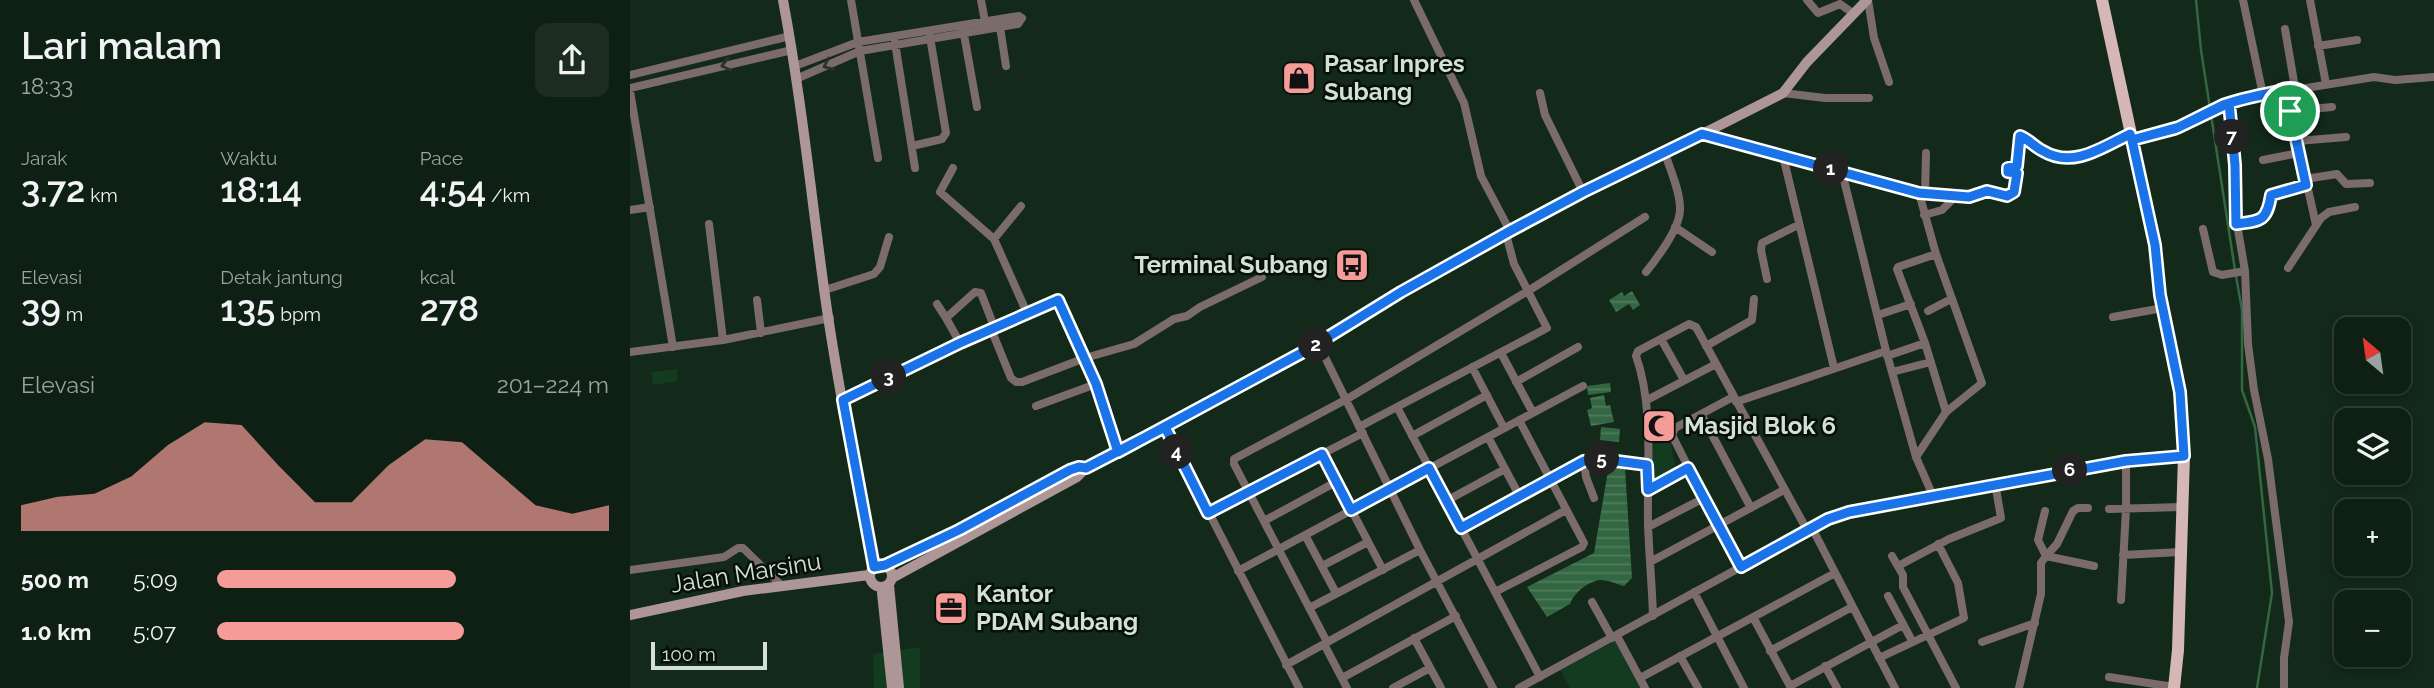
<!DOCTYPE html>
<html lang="id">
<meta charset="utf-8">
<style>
:root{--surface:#0e1f13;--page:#1c2c21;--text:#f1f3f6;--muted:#9ba2a0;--line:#2e3d33;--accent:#f59b98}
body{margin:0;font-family:Raleway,sans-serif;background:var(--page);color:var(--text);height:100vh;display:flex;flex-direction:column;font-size:26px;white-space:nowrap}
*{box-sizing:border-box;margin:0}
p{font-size:23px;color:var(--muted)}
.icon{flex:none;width:38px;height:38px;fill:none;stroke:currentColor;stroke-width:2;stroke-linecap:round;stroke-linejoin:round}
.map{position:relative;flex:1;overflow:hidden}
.side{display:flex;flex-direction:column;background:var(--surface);width:630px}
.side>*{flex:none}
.needle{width:46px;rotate:331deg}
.tools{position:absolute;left:1704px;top:317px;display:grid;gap:14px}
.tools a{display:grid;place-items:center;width:77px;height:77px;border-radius:14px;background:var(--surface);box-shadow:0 4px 10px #0003,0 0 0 2px var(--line);font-size:35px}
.scale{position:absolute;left:21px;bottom:18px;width:116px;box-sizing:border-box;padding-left:7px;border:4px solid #d3e0d5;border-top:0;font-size:19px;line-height:24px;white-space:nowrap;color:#d3e0d5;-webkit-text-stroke:5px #060f08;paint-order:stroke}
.pin{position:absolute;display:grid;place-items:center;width:60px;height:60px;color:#fff;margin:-30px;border:4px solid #fff;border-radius:50%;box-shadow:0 2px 7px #0007}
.km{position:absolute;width:35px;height:35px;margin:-18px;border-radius:50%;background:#222;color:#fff;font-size:19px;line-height:35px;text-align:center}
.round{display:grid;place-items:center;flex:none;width:74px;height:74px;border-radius:14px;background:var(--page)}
.headline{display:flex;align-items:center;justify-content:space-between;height:119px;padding:0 21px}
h1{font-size:38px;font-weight:600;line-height:52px}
.metrics{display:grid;grid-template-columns:repeat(3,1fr);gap:10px;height:119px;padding:7px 21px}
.metrics div{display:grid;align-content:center}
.metrics b{font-size:35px;font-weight:600}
.metrics small{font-size:19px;font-weight:400}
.metrics p{font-size:19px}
.chart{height:196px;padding:14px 21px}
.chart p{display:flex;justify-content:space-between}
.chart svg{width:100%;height:126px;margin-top:7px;fill:var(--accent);opacity:.7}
ul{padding:0 21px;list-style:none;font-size:23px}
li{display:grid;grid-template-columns:112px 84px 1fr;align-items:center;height:52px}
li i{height:18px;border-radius:9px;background:var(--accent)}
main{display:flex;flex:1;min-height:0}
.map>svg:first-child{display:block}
</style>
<main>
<section class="side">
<div class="headline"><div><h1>Lari malam</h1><p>18:33</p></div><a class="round"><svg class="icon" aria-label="share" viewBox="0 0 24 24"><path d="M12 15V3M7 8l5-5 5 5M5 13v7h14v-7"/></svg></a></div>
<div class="metrics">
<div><p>Jarak</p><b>3.72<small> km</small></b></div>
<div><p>Waktu</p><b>18:14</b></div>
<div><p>Pace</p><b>4:54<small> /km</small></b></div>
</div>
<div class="metrics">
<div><p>Elevasi</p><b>39<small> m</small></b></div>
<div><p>Detak jantung</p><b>135<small> bpm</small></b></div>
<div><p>kcal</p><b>278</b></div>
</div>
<div class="chart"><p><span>Elevasi</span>201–224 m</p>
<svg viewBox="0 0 160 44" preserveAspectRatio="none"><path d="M0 44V35L10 32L20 31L30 25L40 14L50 6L60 7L70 21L80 34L90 34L100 21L110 12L120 13L130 24L140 35L150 38L160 35V44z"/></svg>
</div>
<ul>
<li><b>500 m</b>5:09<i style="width:61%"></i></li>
<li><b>1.0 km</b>5:07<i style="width:63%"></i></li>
</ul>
</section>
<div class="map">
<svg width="1804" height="688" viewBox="0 0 1804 688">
<defs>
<pattern id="water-rules" width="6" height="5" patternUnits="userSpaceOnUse" patternTransform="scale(1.75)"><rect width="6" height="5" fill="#336742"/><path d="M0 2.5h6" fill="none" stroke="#507c5c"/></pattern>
</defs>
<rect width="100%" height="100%" fill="#132919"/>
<path fill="#123b1f" d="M47 369 48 381 23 385 21 372Z
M1041 443 1046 471 1022 480 1021 444Z
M987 640 1013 688H940L930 670Z
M290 647V688H244L243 654Z"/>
<path fill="url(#water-rules)" d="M1002 291 1010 305 1003 310 999 304 986 312 979 300 992 292 994 296Z
M980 383 981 392 958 395 957 386Z
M974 395 976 406 980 405 984 422 961 426 957 410 962 408 960 398Z
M971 427 990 429 989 442 970 440Z
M979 465 995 468 1002 578 994 586C987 584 978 580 971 580 958 581 944 593 940 604L917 617 897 587 964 553Z"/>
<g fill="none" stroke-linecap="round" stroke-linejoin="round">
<path stroke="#336742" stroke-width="2.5" d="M1566 0 1571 50 1605 270
M1606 276 1612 310V390L1625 427 1642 593 1627 688"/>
<path stroke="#7b6c6b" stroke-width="8" d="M221 0 248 158
M351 0 356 27
M784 0 834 103 851 176 880 231
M1177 0 1188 13 1210 4 1224 14
M1238 0 1244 38 1259 82
M1613 0 1633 95
M1680 0 1696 84
M370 27 376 66
M333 29 347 107
M1655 29 1665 88
M265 43 285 168
M1688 46 1727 40
M165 66 228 42 389 16 392 18 388 24 230 51 166 79
M0 75 160 36
M0 88 162 50
M1656 90 1686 225
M0 91 43 347
M910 93 915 115 953 192
M1153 93 1195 98H1239
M1599 103 1605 165 1607 224 1615 271 1618 344 1624 390 1638 459 1659 622 1654 658V688
M1660 111 1702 107
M1071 134 1289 193 1306 254 1352 383 1316 412 1286 457
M1501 140 1549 127 1593 105 1633 95 1744 77 1765 80 1804 77
M1667 141 1716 137
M282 146 312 139 316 133 300 37
M1153 156 1204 368
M1633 160 1669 153
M323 168 310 192 364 239 397 313
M1212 172 1256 351 1286 457 1303 496
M1675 179 1707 174 1716 184 1740 183
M1291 194 1325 197
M1295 194 1296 153
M0 210 20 207
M1294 215 1312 210 1325 197C1336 197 1343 193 1353 192 1374 188 1385 210 1387 173L1378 172V168L1387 165 1390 136C1398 139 1405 147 1413 151 1443 169 1473 147 1500 134
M79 224 93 340
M1607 224 1631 220 1641 195 1676 185
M1045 227 1082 252
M1573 229 1583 272 1592 275 1615 271
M364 239 391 206
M1306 254 1268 267 1267 269 1295 343 1316 412
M1658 268 1691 218 1699 212 1725 207
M1016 272C1028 257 1051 227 1050 208 1050 190 1040 170 1035 153
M1137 279 1131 250 1132 243 1168 225
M195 290 244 274 250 267 259 237
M127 300 131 333
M307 304 316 318
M1298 311 1321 299
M1248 315 1281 304
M1483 317 1533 308
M361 329 381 378 386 382H392L455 358 504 344 544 319 557 316 570 307 632 277
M1031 339 1054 380
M330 343 316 318 345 292 351 293 363 324V329
M688 343 790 550 863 688
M1076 346 1122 320 1124 299
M0 352 93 340 200 318
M871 353 903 413
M1257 356 1295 343
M842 367 874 428
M1262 372 1301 362
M886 382 948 347
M1103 397 1045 428 1042 435 1088 526 1111 567
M213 400 330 343 427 300 466 384 488 451
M1017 400 1086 364
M1106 402 1256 351
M406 406 466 384
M767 407 910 677
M1071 414 1121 508
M535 427 669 688
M729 427 917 328 884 264 876 234
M782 436 857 395
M858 437 890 497
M692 454 753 570
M954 461 956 477 964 498
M1018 490 1058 468
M816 501 875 469
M1458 508H1448L1443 511 1427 544 1416 556 1464 566
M1479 509 1553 507
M577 513 733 433
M634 521 706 482
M1018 527 1074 498
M831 528 954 461 971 459 1017 465
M1182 528 1265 688
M675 535 706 593
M1493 555 1550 552
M1262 556 1273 575V587L1326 688
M1020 562 1154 490
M692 566 738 542
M1268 566 1319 539 1371 518 1365 483
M0 570 94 557 108 548H113L152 586
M608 571 953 386
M865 592 952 547 954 543 889 420
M1064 592 1114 688
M1258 596 1280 637
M1491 600 1496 509V461
M962 602 982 638
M679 608 790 550
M1023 616C1022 585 1019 554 1018 523 1017 470 1024 406 1006 356L1008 351 1059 324 1066 327 1177 530
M1123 617 1161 688
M987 636 1015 688
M784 638 811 688
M697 642 604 464V459L717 399 898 291 1015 217
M1352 642 1405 623
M694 644 717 688
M1140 651 1222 607
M1050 656 1068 688
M1249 658 1334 618 1328 583 1308 544
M656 665 936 510
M1195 666 1207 688
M1479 677 1544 687
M712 678 826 616
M1010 678 1205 573
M1160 686 1273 625
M763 688 800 668
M889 688 1208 514 1365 483 1496 461 1554 456
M1389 688 1411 594V563L1416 556 1408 540 1415 511"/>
<path stroke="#ad9695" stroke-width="10" d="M153 0C171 96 181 193 194 289 207 382 226 475 244 567
M240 576a11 11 0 1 1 22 0a11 11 0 1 1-22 0Z
M255 565 329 530 440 470 449 467 456 468
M262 578 447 477 456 468 677 350 771 292 880 231 953 192 1035 153 1153 93 1177 62 1237 0
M259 585 269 688
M252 593 262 688
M0 615 113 591 239 575"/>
<path stroke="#d5b7b5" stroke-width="12" d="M1472 0 1525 245 1530 295 1550 392 1554 456 1548 650 1544 688"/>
</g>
<defs><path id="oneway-chevron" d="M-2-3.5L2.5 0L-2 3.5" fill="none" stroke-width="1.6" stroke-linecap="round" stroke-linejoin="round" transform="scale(1.75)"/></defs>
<g stroke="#2f302b">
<use href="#oneway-chevron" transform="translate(96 65) rotate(167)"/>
<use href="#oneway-chevron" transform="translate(198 65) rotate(156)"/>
</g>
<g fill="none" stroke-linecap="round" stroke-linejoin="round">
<g stroke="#fff" stroke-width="14">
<path id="route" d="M1660 111 1656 90C1634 94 1614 98 1593 105L1549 127 1502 140 1500 134C1473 147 1443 169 1413 151 1405 147 1398 139 1390 136L1387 166 1378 168V172L1387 173 1384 192 1377 196 1357 191 1339 197 1289 193 1072 134 953 192 880 231 771 292 677 350 488 452 466 384 428 300 330 343 213 400 244 567 255 565 329 530 440 470 449 467 456 468 535 427 578 513 692 454 721 510 799 468 831 528 954 461 971 459 1017 465 1018 490 1058 468 1111 567 1198 519 1219 512 1496 461 1554 456 1550 392 1530 295 1525 245 1502 140 1544 129 1549 127 1599 103 1605 165 1606 224C1631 221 1637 221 1641 195L1676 185 1660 111"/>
</g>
<use href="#route" stroke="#1a73e8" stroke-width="9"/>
</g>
<defs>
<g id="shop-square" transform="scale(1.75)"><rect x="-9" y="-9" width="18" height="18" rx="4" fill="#f59b98" stroke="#060f08"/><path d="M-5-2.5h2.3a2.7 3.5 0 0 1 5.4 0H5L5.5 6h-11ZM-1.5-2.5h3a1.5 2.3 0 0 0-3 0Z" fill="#111"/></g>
<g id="bus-square" transform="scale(1.75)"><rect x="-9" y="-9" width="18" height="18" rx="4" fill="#f59b98" stroke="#060f08"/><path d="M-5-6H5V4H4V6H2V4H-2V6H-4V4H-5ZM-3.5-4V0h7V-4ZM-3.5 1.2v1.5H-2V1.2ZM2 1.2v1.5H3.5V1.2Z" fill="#111"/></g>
<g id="mosque-square" transform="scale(1.75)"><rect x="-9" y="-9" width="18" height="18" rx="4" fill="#f59b98" stroke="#060f08"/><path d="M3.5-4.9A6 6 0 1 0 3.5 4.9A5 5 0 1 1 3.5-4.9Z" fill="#111"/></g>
<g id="office-square" transform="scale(1.75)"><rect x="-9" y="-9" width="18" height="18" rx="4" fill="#f59b98" stroke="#060f08"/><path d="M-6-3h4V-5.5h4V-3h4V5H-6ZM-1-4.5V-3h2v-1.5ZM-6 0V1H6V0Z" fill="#111"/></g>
</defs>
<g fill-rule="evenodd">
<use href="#shop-square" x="669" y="78"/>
<use href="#bus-square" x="722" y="265"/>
<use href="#mosque-square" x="1029" y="426"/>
<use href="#office-square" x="321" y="608"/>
</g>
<g text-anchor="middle" stroke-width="5" stroke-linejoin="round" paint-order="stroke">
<g font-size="24" font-weight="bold" fill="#d3e0d5" stroke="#060f08" text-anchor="start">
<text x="694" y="72">Pasar Inpres<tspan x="694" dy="28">Subang</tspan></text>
<text x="698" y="273" text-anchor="end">Terminal Subang</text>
<text x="1054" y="434">Masjid Blok 6</text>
<text x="346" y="602">Kantor<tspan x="346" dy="28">PDAM Subang</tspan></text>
</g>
<g font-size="24" fill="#d3e0d5" stroke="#060f08">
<text transform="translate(116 573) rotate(-9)" y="8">Jalan Marsinu</text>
</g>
</g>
</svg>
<div class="tools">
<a><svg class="needle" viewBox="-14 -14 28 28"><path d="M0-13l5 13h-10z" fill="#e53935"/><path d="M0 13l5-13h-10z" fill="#9ba2a0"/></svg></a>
<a><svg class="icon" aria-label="layers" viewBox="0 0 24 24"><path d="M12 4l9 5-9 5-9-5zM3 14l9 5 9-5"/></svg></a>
<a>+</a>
<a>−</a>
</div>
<div class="scale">100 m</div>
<div class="pin" style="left:1660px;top:111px;background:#1e9e55"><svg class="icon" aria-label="arrive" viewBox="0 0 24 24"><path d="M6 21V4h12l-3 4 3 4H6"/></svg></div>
<b class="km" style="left:1201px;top:169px">1</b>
<b class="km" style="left:686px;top:345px">2</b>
<b class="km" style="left:259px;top:377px">3</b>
<b class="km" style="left:547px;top:452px">4</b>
<b class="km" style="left:972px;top:459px">5</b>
<b class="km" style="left:1440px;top:470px">6</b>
<b class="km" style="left:1602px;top:137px">7</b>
</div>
</main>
